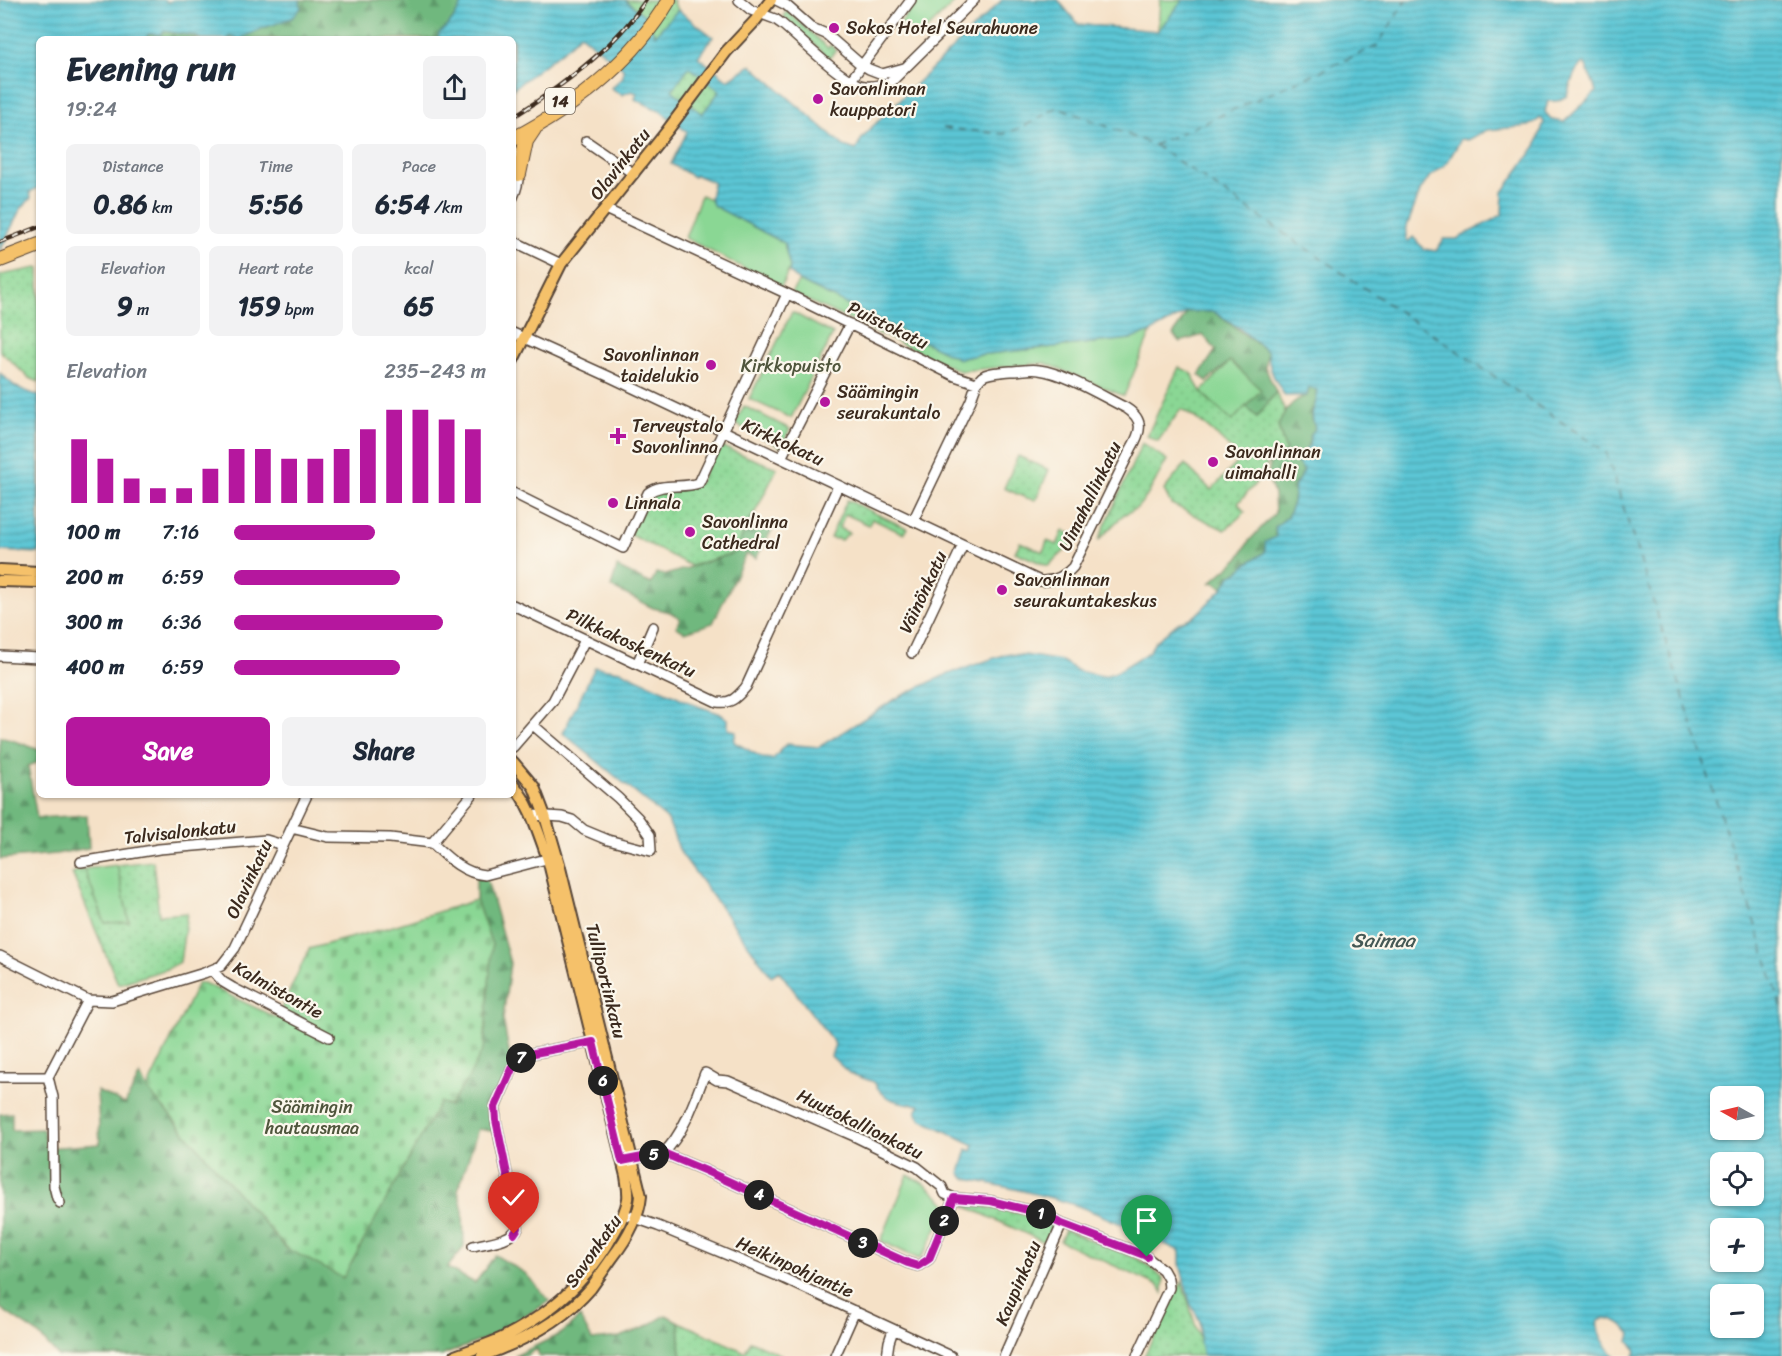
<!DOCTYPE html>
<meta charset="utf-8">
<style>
:root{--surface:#fff;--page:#f2f2f3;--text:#1f2937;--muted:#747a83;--accent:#b5179e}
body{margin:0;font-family:Sriracha,sans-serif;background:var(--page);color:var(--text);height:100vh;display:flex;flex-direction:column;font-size:22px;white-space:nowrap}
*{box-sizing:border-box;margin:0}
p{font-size:20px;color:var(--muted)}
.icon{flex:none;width:33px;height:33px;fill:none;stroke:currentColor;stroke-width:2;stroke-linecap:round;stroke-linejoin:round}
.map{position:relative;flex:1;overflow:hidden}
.panel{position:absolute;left:36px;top:36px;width:480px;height:762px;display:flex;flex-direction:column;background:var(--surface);border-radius:9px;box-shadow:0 2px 4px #0004}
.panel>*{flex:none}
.needle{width:39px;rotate:278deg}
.tools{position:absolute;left:1710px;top:1086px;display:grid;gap:12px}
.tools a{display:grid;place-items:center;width:54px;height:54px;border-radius:9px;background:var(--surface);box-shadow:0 2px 4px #0004;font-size:30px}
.pin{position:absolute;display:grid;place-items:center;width:51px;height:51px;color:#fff;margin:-62px -26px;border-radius:50% 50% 50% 0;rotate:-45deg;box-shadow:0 0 6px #0007}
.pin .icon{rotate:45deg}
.km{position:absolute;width:30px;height:30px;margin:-15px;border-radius:50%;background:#222;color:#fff;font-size:16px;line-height:30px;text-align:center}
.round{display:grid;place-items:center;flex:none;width:63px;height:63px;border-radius:9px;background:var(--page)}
.headline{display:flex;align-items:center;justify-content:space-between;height:102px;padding:0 30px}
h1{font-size:33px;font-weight:700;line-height:45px}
.stats{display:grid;grid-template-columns:repeat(3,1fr);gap:9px;height:102px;padding:6px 30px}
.stats div{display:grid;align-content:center;border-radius:9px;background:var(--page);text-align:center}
.stats b{font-size:26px;font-weight:700}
.stats small{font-size:16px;font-weight:400}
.stats p{font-size:16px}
.chart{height:168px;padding:12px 30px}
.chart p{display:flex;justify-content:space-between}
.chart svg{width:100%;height:108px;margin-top:6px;stroke:var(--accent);stroke-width:6}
.cta{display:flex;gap:12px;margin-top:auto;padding:12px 30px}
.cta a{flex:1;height:69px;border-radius:9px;background:var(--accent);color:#fff;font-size:24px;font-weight:700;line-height:69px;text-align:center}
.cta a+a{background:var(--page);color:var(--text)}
ul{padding:0 30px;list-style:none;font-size:20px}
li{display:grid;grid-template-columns:96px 72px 1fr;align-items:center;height:45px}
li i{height:15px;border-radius:8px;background:var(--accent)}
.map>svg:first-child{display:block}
</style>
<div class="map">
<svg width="1782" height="1356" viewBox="0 0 1782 1356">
<defs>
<pattern id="grass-dots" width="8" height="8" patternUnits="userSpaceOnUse" patternTransform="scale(1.5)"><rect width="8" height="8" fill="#8ad794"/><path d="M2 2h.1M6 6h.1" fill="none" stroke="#78b97f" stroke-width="1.8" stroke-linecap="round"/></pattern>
<pattern id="forest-firs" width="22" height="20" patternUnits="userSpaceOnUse" patternTransform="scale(1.5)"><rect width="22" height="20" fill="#6fb87e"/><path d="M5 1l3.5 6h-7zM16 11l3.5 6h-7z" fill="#5c9667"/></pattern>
<pattern id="cemetery-stones" width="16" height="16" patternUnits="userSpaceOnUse" patternTransform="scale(1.5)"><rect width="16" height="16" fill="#8ad794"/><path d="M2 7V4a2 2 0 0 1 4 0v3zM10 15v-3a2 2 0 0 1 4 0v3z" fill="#78b97f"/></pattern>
<pattern id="water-rules" width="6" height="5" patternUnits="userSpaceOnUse" patternTransform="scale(1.5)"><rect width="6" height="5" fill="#5bc6d5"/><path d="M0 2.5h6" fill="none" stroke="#4ca1ac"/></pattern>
</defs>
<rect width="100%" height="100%" fill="#fbf7ec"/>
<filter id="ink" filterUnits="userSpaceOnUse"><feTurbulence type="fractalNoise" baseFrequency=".0167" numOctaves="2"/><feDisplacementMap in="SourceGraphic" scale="12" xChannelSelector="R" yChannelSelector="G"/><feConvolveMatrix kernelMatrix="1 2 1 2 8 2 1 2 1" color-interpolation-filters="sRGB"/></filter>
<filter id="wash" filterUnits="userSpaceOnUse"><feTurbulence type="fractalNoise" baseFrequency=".008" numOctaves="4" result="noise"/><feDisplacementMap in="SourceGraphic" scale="24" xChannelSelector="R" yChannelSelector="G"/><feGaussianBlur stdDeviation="1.35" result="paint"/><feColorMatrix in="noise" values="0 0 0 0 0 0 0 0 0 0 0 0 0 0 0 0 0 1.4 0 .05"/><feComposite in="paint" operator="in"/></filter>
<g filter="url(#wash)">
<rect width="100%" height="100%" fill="#f5e1c7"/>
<path fill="url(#grass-dots)" stroke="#628059" stroke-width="1.5" d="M625 0H674L673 3 678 10 655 35 644 15Z
M787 11 828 48 831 45 836 50 829 58 783 16Z
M689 67 720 91 702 114 671 90Z
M37 268 39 269V382L29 378 0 351V275Z
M1179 367 1193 374C1197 394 1217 407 1232 421L1246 406 1257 417 1276 392 1285 411 1278 426 1286 453 1271 458 1255 484 1238 503 1245 512 1225 530 1171 504 1164 490 1185 464 1211 490 1241 459C1222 440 1204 422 1181 409L1158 441 1147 436Z
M1142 443 1167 460 1147 496 1137 508 1123 515 1098 541Z
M717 445 777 468C764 497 748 524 734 553L691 566 629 534 648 493 699 483Z
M1018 456 1049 470 1036 500 1026 498 1004 488Z
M847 500 907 528 904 534 872 519 869 525 845 514 839 528 849 533 841 540 830 538Z
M1063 531 1077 536 1071 545 1048 566 1015 552 1020 542 1043 552 1047 541 1057 545Z
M153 861 159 915 187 913 180 962 167 969 118 984 72 873 84 869 105 923 129 921 117 865Z
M963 1205H973L1033 1216 1056 1228 1048 1244Z
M1065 1230 1138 1259 1152 1268 1164 1280 1163 1293 1159 1286 1060 1241Z
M1182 1282 1205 1356H1144Z
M679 1322 745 1352 750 1341 784 1356H681Z"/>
<path fill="url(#forest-firs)" stroke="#55714e" stroke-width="1.5" d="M300 0H464C458 13 451 25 439 33L438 39H228L230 36 240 39 301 8Z
M164 31 194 36 201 39H145L150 34 161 35Z
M1188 311 1214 312 1268 352 1265 367 1276 392 1257 417 1246 406 1261 390 1230 361 1207 381 1199 375 1216 350 1203 335 1180 342 1173 335Z
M1309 388 1317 390C1319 408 1306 406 1315 428L1310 437 1309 445 1297 462 1304 471 1295 485 1293 503 1287 517 1275 527 1276 537 1265 552 1245 565 1241 570 1230 576 1223 588 1213 582 1210 583 1239 558 1249 541 1275 513 1274 495 1268 476 1271 458 1286 452 1278 426C1284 413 1291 399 1307 396Z
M751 518 773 528 756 558 746 554 713 623 685 632 676 627 680 618 670 612 653 608 611 587 617 567 651 584 656 573 666 575 734 553Z
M0 737 21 743 39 750V762L28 766 37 818 87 815 89 848 56 854 0 859Z
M476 875H485L487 880 510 963 503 1019 512 1069 495 1107 498 1132 478 1129 458 1190 463 1210 464 1247 447 1268 475 1283 495 1255 525 1273 550 1301 493 1336 441 1356H58L38 1334 0 1308V1114L12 1113V1130L43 1129 46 1148 100 1144 97 1091 125 1104 140 1075 147 1089 286 1248 440 1102 450 1106 492 945 476 900Z
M666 1315 679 1322 681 1356H539L537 1349 525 1356H515L562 1333 580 1317 592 1340 620 1337 644 1328Z"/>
<path fill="url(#cemetery-stones)" stroke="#628059" stroke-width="1.5" d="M476 900 492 945 484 1047 468 1079 449 1106 440 1102 343 1278 286 1248 147 1089 198 983H204L277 1018 309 949 390 927Z"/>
<path fill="#8ad794" stroke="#628059" stroke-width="1.5" d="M918 0H957L919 37 900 23Z
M1160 0H1183L1158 31Z
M701 195 710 199 714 206 784 243 790 267 781 287 685 238Z
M799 281 959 359 978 355 1131 339 1151 332 1124 396 1045 363 960 371 791 293Z
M792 312 833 334 791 418 749 399Z
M1230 361 1261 390 1232 421 1201 392Z
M744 406 790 429 781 447 735 424Z
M117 865 129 922 105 923 84 869Z
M908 1175 925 1184 948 1205 926 1250 919 1259 881 1241Z"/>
<path fill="url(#water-rules)" stroke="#4b787a" stroke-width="1.5" fill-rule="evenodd" d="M0 0H164L168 2 174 0H300L301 8 292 18 261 29 240 39 230 36 228 39H201L194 36 164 31 161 35 149 34 145 39H39V187L30 192 31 198 20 210 0 251Z
M464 0H625L644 15 655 35 678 10 713 37 698 57 728 80 751 65 844 146 856 150 861 140 870 129 1002 0H1058L1078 24 1158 31 1183 0H1782V1356H1634L1636 1351 1629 1341 1631 1334C1623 1324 1610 1314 1598 1320 1595 1332 1607 1348 1615 1356H1203L1200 1343V1321L1190 1303 1180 1264V1251C1146 1236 1113 1219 1078 1206 1041 1193 1002 1187 964 1178L960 1173 967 1149 972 1151 974 1145 920 1119 916 1112 920 1105C901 1103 884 1102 874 1082L849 1073 831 1056 835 1044 779 971 771 976 680 852 668 820 563 733 595 667 621 671 698 706 721 714 728 720V729L736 731 734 742 763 758 773 759 787 744 819 747 897 698 943 676 1006 654 1025 655 1062 661 1078 671 1103 676 1115 673 1149 652 1155 642 1178 623 1195 616 1223 588 1230 576 1241 570 1245 565 1265 552V542L1276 537 1275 527 1287 517 1293 503 1295 485 1304 471 1297 462 1309 445 1310 437 1315 428C1307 406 1319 408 1317 390L1309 388 1307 396H1285C1276 382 1268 369 1268 352L1239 328 1214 312H1188L1151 332 1131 339 978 355 959 359 799 281 789 272 790 267 784 243 714 206 710 199 713 182 696 175 694 177 671 164 687 132 660 111 635 99 637 93 631 91 622 95 611 88 623 77V68L580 34 567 47 513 89V39H438L439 33C451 25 458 13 464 0ZM1584 62 1593 82 1596 92 1564 122 1552 120 1545 112 1548 101H1557L1567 96C1571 83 1573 71 1584 62ZM689 67 720 91 702 114 672 90ZM1541 118 1544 122 1536 146 1503 192 1502 215 1457 239H1444L1436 251 1424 249 1413 237 1409 241 1406 239V229L1421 189 1429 178 1447 163 1461 139 1468 140 1487 130 1529 126ZM1720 1096H1754V1130H1720ZM1720 1162H1754V1196H1720ZM1720 1228H1754V1262H1720ZM1720 1294H1754V1328H1720Z
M0 373 16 387 39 396V553L0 551Z"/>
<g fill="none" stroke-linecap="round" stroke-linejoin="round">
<path stroke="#455955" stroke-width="1.5" stroke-dasharray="8 6" stroke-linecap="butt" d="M943 128 1004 134 1025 126 1058 107 1154 145 1377 46 1406 0
M1154 145 1606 452 1782 1009"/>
</g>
</g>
<g filter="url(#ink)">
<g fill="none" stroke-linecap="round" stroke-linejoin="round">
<g stroke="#574537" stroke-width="12">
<path id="minor" d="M739 0 751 10 775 19 782 24C801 40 839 78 860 85 871 88 882 85 892 81L974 0
M776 0 786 5 812 28 826 34 858 62 869 69 882 74 904 68
M851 80 911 0
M586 141 634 174
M513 150C519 167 521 180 513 197
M605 209 794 297 955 376 976 383
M513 241 561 264
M513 333 610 377 1040 581C1053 582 1064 577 1073 567L1131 449C1141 432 1145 420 1126 408 1102 396 1064 373 1039 370 1030 368 1020 371 1011 371 983 374 979 371 971 400L913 521
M781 458 850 324
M513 493 623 548 648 493C662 482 682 489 699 483L787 294
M513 605 717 702C732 704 737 697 746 687L838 486
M912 653 963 545
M0 656 39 658
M637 664 653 627
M513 747 553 701 585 640
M532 815 562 817 572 820 584 830 608 840 651 851 650 835 638 818 618 798 533 725
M291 828 328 837 390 838 432 843 472 795
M432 843C447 857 464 874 485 875L554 857
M81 862 159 849 266 840 283 845
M0 956 88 1000
M212 970 223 982 233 988 329 1037
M0 1077H48
M663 1153C683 1136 696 1097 705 1073L717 1080 728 1081 854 1136 917 1167 942 1187 945 1194 954 1198 991 1201 1036 1212 1062 1224 1144 1255 1163 1270 1168 1279 1169 1288 1137 1356
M625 1160 663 1153 706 1171 908 1263 918 1266 929 1259 954 1198
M60 1203 57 1198 54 1186 53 1097 48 1077 88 1000 112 1001 204 973 221 966 235 948 307 795
M624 1214 658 1226 785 1279 951 1356
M473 1246C488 1242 510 1241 518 1228L496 1121 495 1107 512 1069 521 1057 529 1054 598 1041
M835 1356 855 1311
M887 1356 889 1342 893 1330
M1004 1356 1062 1224"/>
</g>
<g stroke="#574537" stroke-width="14">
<path id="major" d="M513 360 561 264 667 131 726 52 755 21 771 0
M0 570 39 572
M0 581 39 582
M455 1356C470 1350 487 1345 502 1338 549 1315 589 1280 614 1233 620 1223 626 1211 628 1199 629 1191 627 1184 626 1176L548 859C538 832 531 806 513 784
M482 1356C521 1342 564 1320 591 1288 598 1278 605 1268 612 1258 626 1240 639 1219 641 1196L559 864 545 816 534 787 513 762"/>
</g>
<g stroke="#574537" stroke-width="16">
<path id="highway" d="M513 139C576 106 632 62 669 0
M519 174 526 141 534 129
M0 260 39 245"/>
</g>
<use href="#minor" stroke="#fff" stroke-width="9"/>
<use href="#major" stroke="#f5c16b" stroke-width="10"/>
<use href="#highway" stroke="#f5c16b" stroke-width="14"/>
<g stroke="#3b2a1e" stroke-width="4.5">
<path id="rail" d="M513 117C561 87 615 48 646 0
M0 242 39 227"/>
</g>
<use href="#rail" stroke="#fbf7ec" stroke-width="2" stroke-dasharray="7" stroke-linecap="butt"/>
</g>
</g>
<g fill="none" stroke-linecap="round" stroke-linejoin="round" filter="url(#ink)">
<g stroke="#fff" stroke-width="12">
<path id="route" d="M514 1234 518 1228 496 1120 495 1107 512 1069 521 1057 529 1054 593 1042 622 1161 663 1153 706 1171 908 1263 918 1266 929 1259 954 1198 991 1201 1036 1212 1062 1224 1144 1255 1147 1257"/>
</g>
<use href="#route" stroke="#b5179e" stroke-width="8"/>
</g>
<g fill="#b5179e" stroke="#fbf7ec" stroke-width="2">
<circle cx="834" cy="28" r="6"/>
<circle cx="818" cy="99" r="6"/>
<circle cx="711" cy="365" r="6"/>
<circle cx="825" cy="402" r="6"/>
<path d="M615 427h6v6h6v6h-6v6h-6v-6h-6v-6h6z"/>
<circle cx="1213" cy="462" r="6"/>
<circle cx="613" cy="503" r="6"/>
<circle cx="690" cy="532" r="6"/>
<circle cx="1002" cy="590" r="6"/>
</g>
<g text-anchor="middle" stroke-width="4.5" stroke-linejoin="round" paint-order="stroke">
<rect fill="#fbf7ec" stroke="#75685c" stroke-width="1.5" x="545" y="88" width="30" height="26" rx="4.5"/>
<g font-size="16" font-weight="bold" fill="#3b2a1e">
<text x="560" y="107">14</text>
</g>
<g font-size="18" fill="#3b2a1e" stroke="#fbf7ec" text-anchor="start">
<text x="846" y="34">Sokos Hotel Seurahuone</text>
<text x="830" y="95">Savonlinnan<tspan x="830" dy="21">kauppatori</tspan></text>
<text x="699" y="361" text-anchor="end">Savonlinnan<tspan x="699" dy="21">taidelukio</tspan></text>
<text x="837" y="398">Säämingin<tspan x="837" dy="21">seurakuntalo</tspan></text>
<text x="632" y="432">Terveystalo<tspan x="632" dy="21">Savonlinna</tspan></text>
<text x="1225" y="458">Savonlinnan<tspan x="1225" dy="21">uimahalli</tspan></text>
<text x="625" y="509">Linnala</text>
<text x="702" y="528">Savonlinna<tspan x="702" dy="21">Cathedral</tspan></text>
<text x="1014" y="586">Savonlinnan<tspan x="1014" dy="21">seurakuntakeskus</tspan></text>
</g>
<g font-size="18" fill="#3b2a1e" stroke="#fbf7ec">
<text transform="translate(620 164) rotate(-52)" y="6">Olavinkatu</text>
<text transform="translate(888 325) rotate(26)" y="6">Puistokatu</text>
<text transform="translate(783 442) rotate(25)" y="6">Kirkkokatu</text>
<text transform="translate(1090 496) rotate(-64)" y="6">Uimahallinkatu</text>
<text transform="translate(923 592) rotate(-65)" y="6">Väinönkatu</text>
<text transform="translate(631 643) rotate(25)" y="6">Pilkkakoskenkatu</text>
<text transform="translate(180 832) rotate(-6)" y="6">Talvisalonkatu</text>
<text transform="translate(249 879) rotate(-65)" y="6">Olavinkatu</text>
<text transform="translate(606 981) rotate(76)" y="6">Tulliportinkatu</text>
<text transform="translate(278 990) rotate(29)" y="6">Kalmistontie</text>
<text transform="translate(860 1124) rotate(26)" y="6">Huutokallionkatu</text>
<text transform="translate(593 1251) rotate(-55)" y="6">Savonkatu</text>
<text transform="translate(795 1267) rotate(24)" y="6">Heikinpohjantie</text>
<text transform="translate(1018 1283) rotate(-67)" y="6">Kaupinkatu</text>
</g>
<g font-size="18" fill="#4f553c" stroke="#fbf7ec">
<text x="791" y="372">Kirkkopuisto</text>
<text x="312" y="1113">Säämingin<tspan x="312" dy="21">hautausmaa</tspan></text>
</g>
<g font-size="20" font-style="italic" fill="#455955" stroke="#fbf7ec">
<text x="1383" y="947">Saimaa</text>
</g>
</g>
</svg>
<div class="tools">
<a><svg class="needle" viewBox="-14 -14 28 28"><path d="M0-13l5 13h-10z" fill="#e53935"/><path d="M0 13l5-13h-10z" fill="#747a83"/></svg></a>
<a><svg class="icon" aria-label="locate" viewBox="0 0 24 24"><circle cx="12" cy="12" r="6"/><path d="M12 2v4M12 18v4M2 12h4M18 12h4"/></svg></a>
<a>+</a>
<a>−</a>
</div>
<div class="pin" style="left:1147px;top:1257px;background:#1e9e55"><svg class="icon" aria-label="arrive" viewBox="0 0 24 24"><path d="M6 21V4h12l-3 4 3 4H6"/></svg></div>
<div class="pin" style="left:514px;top:1234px;background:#d93025"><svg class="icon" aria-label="check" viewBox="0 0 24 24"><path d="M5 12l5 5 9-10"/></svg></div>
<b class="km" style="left:1041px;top:1214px">1</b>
<b class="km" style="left:944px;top:1221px">2</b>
<b class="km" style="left:863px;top:1243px">3</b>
<b class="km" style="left:759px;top:1195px">4</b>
<b class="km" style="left:654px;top:1155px">5</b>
<b class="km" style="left:603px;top:1081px">6</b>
<b class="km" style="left:521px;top:1058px">7</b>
<section class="panel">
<div class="headline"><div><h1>Evening run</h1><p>19:24</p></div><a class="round"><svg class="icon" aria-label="share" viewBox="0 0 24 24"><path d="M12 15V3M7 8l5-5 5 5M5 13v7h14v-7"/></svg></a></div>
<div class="stats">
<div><p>Distance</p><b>0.86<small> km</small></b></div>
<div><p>Time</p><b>5:56</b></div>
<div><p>Pace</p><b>6:54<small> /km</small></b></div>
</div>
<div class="stats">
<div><p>Elevation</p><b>9<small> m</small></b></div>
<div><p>Heart rate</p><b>159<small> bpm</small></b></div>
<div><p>kcal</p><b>65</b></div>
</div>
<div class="chart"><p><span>Elevation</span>235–243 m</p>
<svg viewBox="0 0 160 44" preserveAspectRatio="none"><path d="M5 44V18M15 44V26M25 44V34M35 44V38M45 44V38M55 44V30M65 44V22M75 44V22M85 44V26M95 44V26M105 44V22M115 44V14M125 44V6M135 44V6M145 44V10M155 44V14"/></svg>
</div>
<ul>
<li><b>100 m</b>7:16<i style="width:56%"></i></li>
<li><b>200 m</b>6:59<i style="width:66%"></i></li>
<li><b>300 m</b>6:36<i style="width:83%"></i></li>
<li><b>400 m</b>6:59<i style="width:66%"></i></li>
</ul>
<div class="cta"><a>Save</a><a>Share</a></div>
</section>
</div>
